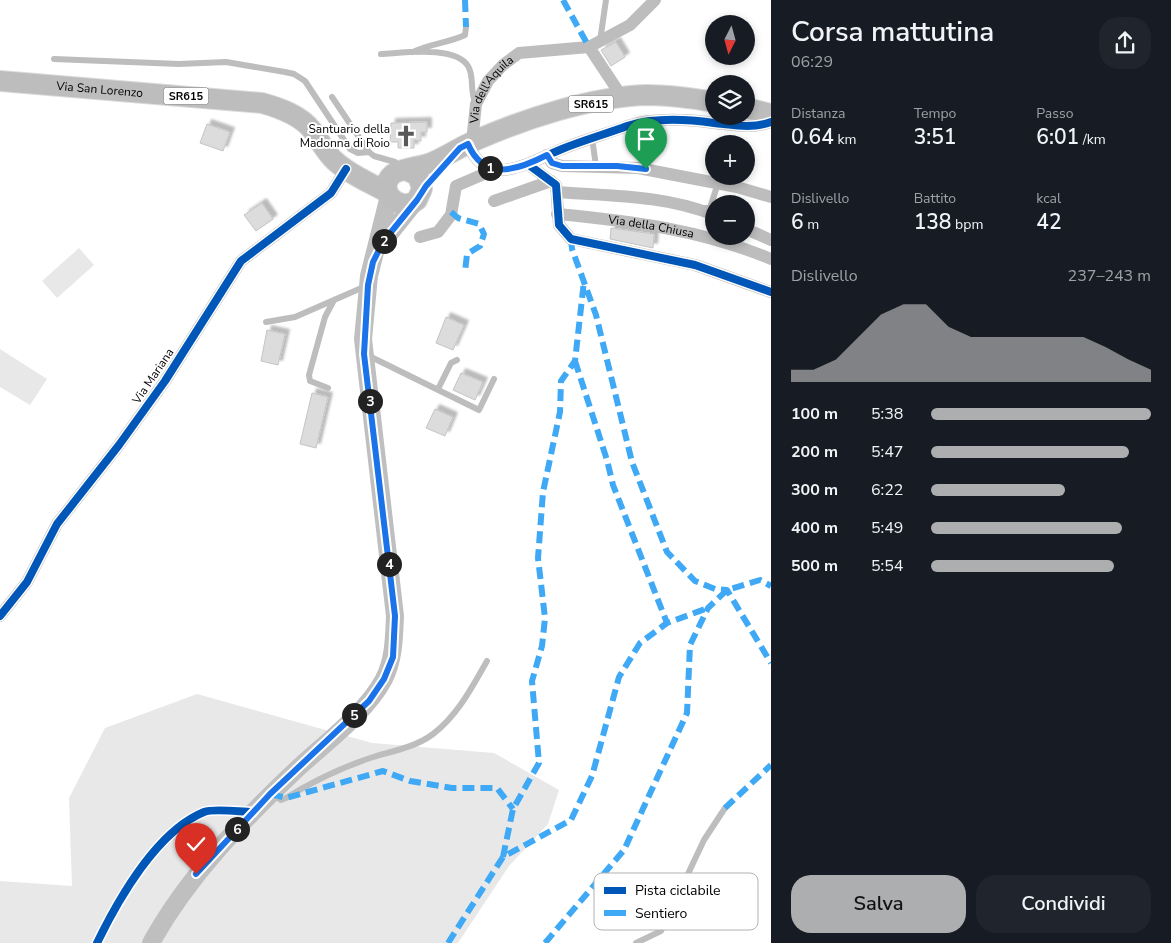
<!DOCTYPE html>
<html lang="it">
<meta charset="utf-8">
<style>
:root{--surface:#171b24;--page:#20242c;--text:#f1f3f6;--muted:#9ea1a6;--accent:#adaeaf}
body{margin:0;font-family:"Nunito Sans",sans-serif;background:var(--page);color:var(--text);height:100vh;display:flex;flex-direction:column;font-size:19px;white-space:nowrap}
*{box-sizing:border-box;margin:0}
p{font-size:16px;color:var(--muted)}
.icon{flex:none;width:28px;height:28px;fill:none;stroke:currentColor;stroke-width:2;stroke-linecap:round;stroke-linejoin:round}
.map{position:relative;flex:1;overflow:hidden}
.details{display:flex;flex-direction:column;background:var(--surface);width:400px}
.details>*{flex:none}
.needle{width:32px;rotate:186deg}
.tools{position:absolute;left:705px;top:15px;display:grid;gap:10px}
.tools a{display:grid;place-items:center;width:50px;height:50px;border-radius:50%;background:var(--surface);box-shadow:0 2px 8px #0003;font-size:25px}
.pin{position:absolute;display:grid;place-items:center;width:42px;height:42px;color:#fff;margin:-51px -21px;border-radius:50% 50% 50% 0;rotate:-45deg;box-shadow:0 0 5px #0007}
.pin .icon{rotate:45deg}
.km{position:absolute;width:25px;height:25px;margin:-12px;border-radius:50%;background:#222;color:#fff;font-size:14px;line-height:25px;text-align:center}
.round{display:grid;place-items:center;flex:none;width:52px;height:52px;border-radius:20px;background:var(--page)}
.headline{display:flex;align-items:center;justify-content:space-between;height:85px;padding:0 20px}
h1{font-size:28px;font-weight:600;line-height:38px}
.metrics{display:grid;grid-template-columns:repeat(3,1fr);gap:8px;height:85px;padding:5px 20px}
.metrics div{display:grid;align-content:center}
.metrics b{font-size:21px;font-weight:600}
.metrics small{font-size:14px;font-weight:400}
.metrics p{font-size:14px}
.chart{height:140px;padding:10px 20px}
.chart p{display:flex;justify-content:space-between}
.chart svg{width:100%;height:90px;margin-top:5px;fill:var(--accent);opacity:.7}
.button{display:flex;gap:10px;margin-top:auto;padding:10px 20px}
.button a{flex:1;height:58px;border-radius:20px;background:var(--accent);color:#111;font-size:20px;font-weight:600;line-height:58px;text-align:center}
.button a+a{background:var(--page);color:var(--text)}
ul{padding:0 20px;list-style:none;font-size:16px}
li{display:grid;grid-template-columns:80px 60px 1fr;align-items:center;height:38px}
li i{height:12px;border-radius:6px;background:var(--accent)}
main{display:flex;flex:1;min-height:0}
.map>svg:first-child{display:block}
</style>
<main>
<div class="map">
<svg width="771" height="943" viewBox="0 0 771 943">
<defs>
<filter id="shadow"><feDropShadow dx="4.5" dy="-4.5" stdDeviation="1" flood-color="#0004"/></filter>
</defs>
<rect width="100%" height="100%" fill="#fff"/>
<path fill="#e8e8e8" d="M79 248 94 265 57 298 42 281Z
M0 349 47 379 30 405 0 387Z
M197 694 372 743 494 753 559 790 548 824 509 866 458 943H0V881L72 886 69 798 105 728Z"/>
<path fill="#dcdcdc" stroke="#c4c4c4" filter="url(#shadow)" d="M616 42 625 57 611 66 601 50Z
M427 122V132H421V141L414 140V148H398V142H390L391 123Z
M207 124 230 132 223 151 200 143Z
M262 203 273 219 256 231 244 215Z
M611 228 654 234 653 248 610 239Z
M446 317 464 325 453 350 436 343Z
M267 330 285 334 278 365 261 361Z
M461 373 483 382 475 400 453 390Z
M312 393 328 397 316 448 300 444Z
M435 409 453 417 445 436 426 428Z"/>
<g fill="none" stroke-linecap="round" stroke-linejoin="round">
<g stroke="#dbdbdb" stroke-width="22">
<g id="primary">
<path id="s3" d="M0 81 262 103C280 108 300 115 312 130 320 140 325 152 335 161 350 175 371 183 388 193"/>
<path d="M746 108 771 114"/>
<path d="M406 170 418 176 422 189 417 200C399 214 375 189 393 174 402 168 422 167 433 162 447 156 460 147 474 141 524 119 590 97 646 95 668 95 691 98 714 102"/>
</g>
</g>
<path stroke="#b8b8b8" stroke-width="2" stroke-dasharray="1 2.5" stroke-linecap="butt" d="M645 134 646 157"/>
<path stroke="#bdbdbd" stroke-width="6" d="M600 41 606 0
M413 52C429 44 448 43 465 35L466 27
M381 54C403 53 455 45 468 66 475 77 469 92 476 104
M54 59 179 64 226 62 285 72 294 74 305 81 350 149 358 153 369 152
M332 97 369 152 374 156 395 162 399 168
M592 138 596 166
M705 208H710L718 183
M266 322 295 317 366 286
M367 355 479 410 494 379
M328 388 310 381 309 375 325 317 334 300
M438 389 451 363 457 360
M272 794 281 800 286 798C313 781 343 767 373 757 393 751 416 747 433 734 458 715 472 687 487 661
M636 943 661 931 704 840 725 808"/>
<g stroke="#bdbdbd" stroke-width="12">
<path d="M589 47 622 97"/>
<path id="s1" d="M472 142 476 104 488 81 503 65 519 53 589 47 630 25 655 0"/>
<path d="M468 144C487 192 531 161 562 149 584 140 606 134 627 126 655 117 686 119 714 123 734 125 752 129 771 122"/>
<path d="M547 155 552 163 562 166 638 168 737 187 771 197"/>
<path d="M529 165 556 185 559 225 571 239 695 265 771 292"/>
<path d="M558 192C610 196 665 195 714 215"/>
<path d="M494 201 551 181"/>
<path id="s2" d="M557 214C632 221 702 230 771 259"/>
<path d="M746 229 771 240"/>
<path d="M420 237 438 232 451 215 456 186 484 174 488 167"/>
<path d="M0 616 27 582 57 524 119 445 165 381 241 261 331 193 346 169"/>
</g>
<path stroke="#bfbfbf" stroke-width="18" d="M380 246 415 202
M151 943C188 876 242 821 297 769 325 743 366 713 384 679 394 659 394 638 395 616L363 339 369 276 389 196"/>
<use href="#primary" stroke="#bdbdbd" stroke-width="20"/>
<path stroke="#3fa9f5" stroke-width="6" stroke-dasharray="12 6" stroke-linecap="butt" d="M465 0 466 27
M563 0 589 47
M451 212 458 218 479 224 484 234 480 246 467 254 465 272
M571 239 572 249 596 315 632 462 667 552 695 581 715 589 727 590 771 663
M575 361 607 460 613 485 667 623
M271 794 286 798 383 771 410 781 452 788H497L513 809
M725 808 771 765
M503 857 513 809 539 763 532 681 542 646 545 618 538 558 543 492 560 412 561 381 575 361 584 281
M448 943 503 857 571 820 592 776 619 677 640 643 667 623 708 608
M545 943 624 850 687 713 690 645 708 608 727 590 760 580 771 586"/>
<g stroke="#fff" stroke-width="11">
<path id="cycleway" d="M468 144C487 192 531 161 562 149 584 140 606 134 627 126 655 117 686 119 714 123 734 125 752 129 771 122
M529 165 556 185 559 225 571 239 695 265 771 292
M0 616 27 582 57 524 119 445 165 381 241 261 331 193 346 169
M97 943C118 900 157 831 204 812 214 808 241 812 253 812"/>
</g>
<use href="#cycleway" stroke="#0057b8" stroke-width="8"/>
</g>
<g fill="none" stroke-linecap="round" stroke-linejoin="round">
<g stroke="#fff" stroke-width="10">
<path id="route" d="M196 874 270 794 369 701 384 679 393 657 395 616 364 354 368 285 373 262 383 242 417 200 426 186 460 148 468 144C484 182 518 170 547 155L552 163 562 166H617L646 169"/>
</g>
<use href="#route" stroke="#1a73e8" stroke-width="6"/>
</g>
<defs>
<g id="church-bare" transform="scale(1.725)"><path d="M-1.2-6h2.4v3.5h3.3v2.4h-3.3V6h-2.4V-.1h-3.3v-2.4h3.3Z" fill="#595959" stroke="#fff" stroke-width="2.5" paint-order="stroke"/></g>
</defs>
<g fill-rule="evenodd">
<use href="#church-bare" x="406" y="136"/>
</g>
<g text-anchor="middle" stroke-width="4" stroke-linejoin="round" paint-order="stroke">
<g fill="#fff" stroke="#4c4c4c" stroke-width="1">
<rect x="163.5" y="87.5" width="45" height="17" rx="4"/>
<rect x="568.5" y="95.5" width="45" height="17" rx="4"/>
</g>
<g font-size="11" font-weight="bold" fill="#000">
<text x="186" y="100">SR615</text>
<text x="591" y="108">SR615</text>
</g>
<g font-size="12" fill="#000" stroke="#fff">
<text dy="4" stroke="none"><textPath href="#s3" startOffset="100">Via San Lorenzo</textPath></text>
<text dy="4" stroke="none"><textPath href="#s1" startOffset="58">Via dell'Aquila</textPath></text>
<text dy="4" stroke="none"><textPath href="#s2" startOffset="95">Via della Chiusa</textPath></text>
<text transform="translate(153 376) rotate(-56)" y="4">Via Mariana</text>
</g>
<g font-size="12" fill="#000" stroke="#fff" text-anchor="end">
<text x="390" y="133">Santuario della<tspan x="390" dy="14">Madonna di Roio</tspan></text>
</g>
</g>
<rect x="594" y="873" width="164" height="57" rx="8" fill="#fff" stroke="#b2b2b2" stroke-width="1"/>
<rect x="604" y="887" width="22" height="7" fill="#0057b8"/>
<rect x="604" y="910" width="22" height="6" fill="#3fa9f5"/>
<g font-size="14" fill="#000">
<text x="635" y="895">Pista ciclabile</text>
<text x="635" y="918">Sentiero</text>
</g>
</svg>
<div class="tools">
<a><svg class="needle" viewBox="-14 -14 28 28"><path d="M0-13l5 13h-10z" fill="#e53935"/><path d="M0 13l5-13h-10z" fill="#9ea1a6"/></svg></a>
<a><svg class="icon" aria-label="layers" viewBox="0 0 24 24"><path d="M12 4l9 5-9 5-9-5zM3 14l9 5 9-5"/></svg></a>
<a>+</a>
<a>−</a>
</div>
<div class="pin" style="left:646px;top:169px;background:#1e9e55"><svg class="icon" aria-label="arrive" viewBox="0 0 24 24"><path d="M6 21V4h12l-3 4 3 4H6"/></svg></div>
<div class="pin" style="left:196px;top:874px;background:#d93025"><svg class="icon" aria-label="check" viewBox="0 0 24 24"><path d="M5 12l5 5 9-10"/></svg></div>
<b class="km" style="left:490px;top:168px">1</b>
<b class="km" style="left:384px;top:241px">2</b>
<b class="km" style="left:370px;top:401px">3</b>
<b class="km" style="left:389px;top:564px">4</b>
<b class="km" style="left:354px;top:715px">5</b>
<b class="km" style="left:237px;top:829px">6</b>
</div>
<section class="details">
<div class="headline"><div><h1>Corsa mattutina</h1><p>06:29</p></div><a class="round"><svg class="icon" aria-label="share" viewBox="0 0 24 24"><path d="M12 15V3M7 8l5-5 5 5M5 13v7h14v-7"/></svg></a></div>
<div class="metrics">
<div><p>Distanza</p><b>0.64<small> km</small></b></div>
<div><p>Tempo</p><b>3:51</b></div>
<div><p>Passo</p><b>6:01<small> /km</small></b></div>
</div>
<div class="metrics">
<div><p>Dislivello</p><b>6<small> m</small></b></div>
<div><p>Battito</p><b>138<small> bpm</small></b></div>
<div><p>kcal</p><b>42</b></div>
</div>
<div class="chart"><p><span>Dislivello</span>237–243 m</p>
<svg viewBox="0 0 160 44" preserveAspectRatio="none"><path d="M0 44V38L10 38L20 33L30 22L40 11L50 6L60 6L70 17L80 22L90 22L100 22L110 22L120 22L130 22L140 27L150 33L160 38V44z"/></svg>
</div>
<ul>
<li><b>100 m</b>5:38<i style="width:100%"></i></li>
<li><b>200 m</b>5:47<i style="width:90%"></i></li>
<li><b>300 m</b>6:22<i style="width:61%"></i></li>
<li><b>400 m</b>5:49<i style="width:87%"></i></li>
<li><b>500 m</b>5:54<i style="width:83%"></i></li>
</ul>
<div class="button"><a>Salva</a><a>Condividi</a></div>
</section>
</main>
